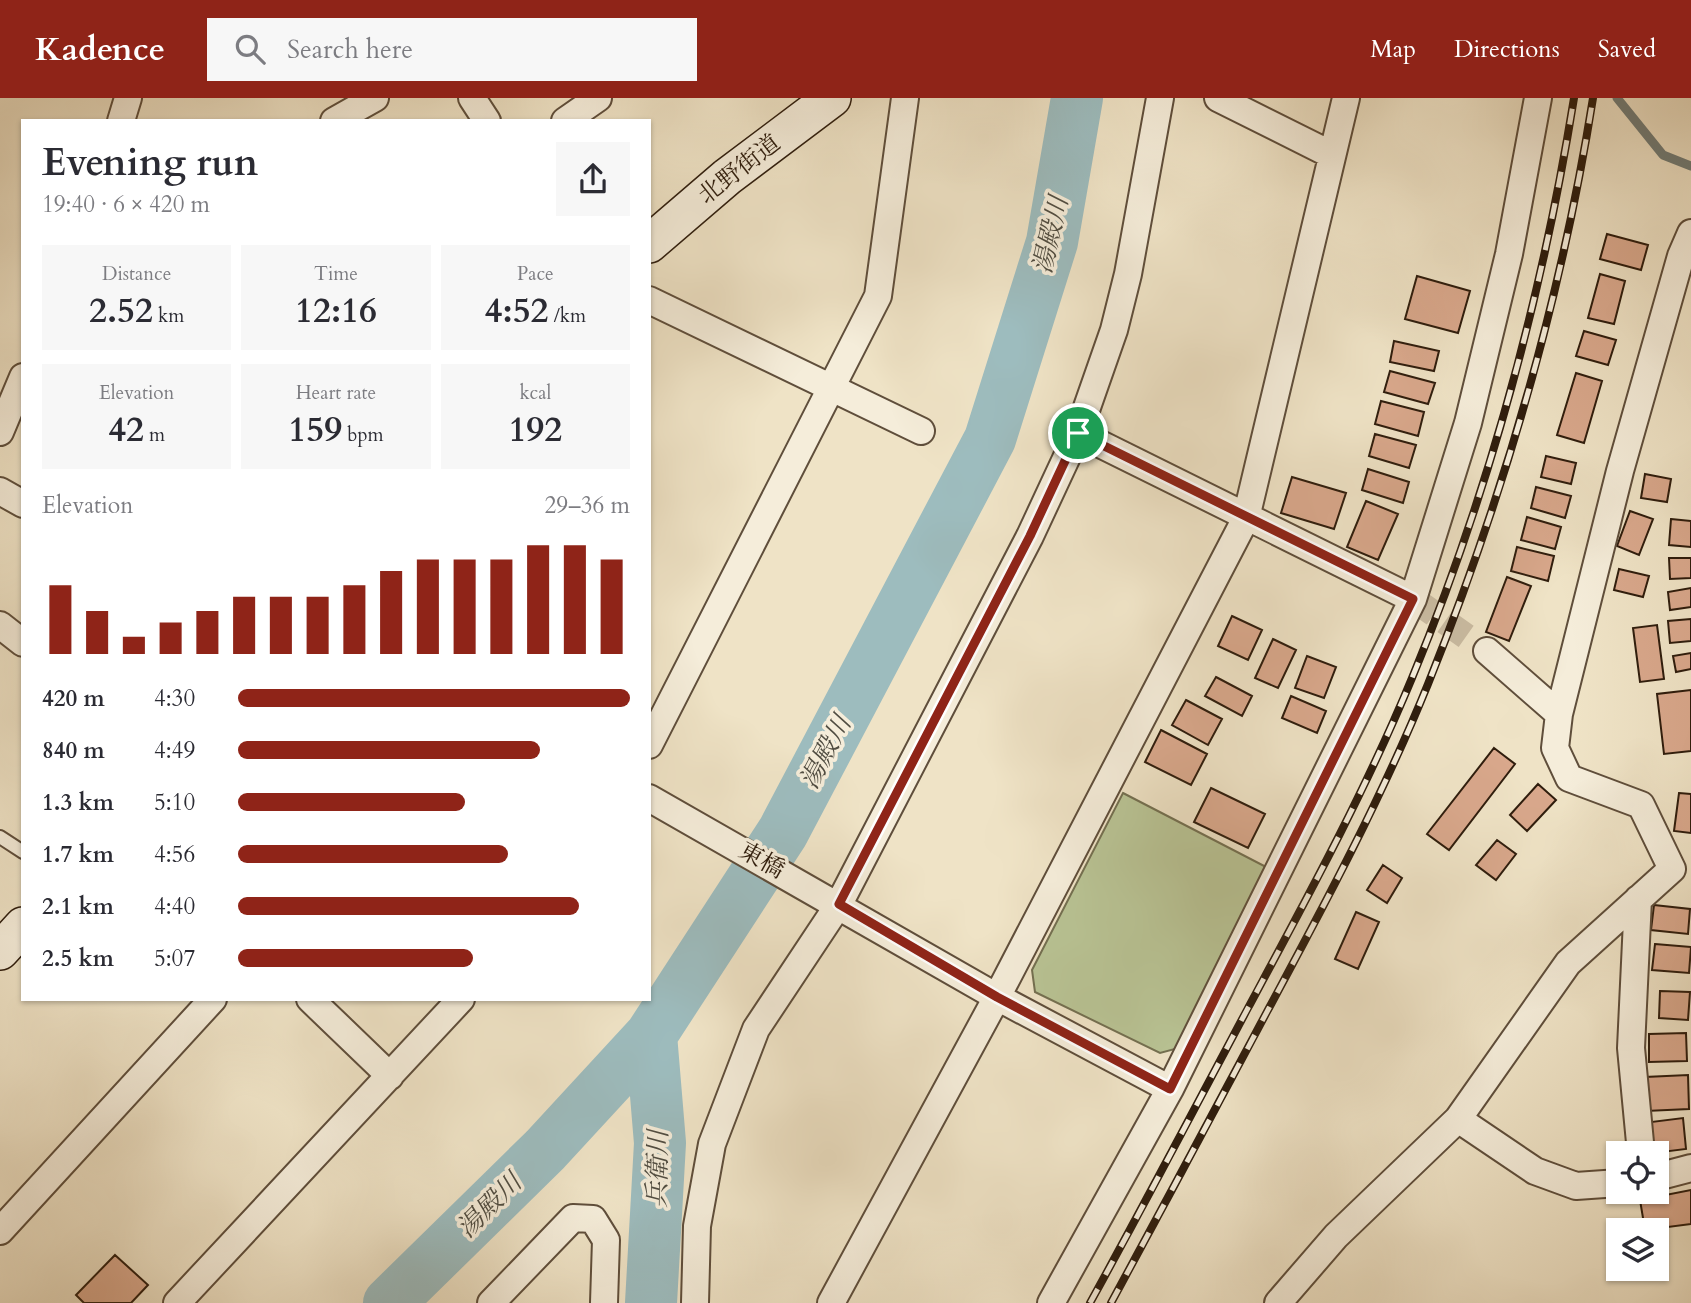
<!DOCTYPE html>
<meta charset="utf-8">
<style>
:root{--surface:#fff;--page:#f7f7f7;--text:#2b2b33;--muted:#7c7c81;--accent:#8f2418}
body{margin:0;font-family:Cardo,"Noto Serif JP",serif;background:var(--page);color:var(--text);height:100vh;display:flex;flex-direction:column;font-size:26px;white-space:nowrap}
*{box-sizing:border-box;margin:0}
p{font-size:23px;color:var(--muted)}
.icon{flex:none;width:38px;height:38px;fill:none;stroke:currentColor;stroke-width:2;stroke-linecap:round;stroke-linejoin:round}
.map{position:relative;flex:1;overflow:hidden}
.panel{position:absolute;left:21px;top:21px;width:630px;height:882px;display:flex;flex-direction:column;background:var(--surface);border-radius:0px;box-shadow:0 2px 5px #0004}
.panel>*{flex:none}
.fabs{position:absolute;left:1606px;top:1043px;display:grid;gap:14px}
.fabs a{display:grid;place-items:center;width:63px;height:63px;border-radius:0px;background:var(--surface);box-shadow:0 2px 5px #0004;font-size:35px}
.pin{position:absolute;display:grid;place-items:center;width:60px;height:60px;color:#fff;margin:-30px;border:4px solid #fff;border-radius:50%;box-shadow:0 2px 7px #0007}
.round{display:grid;place-items:center;flex:none;width:74px;height:74px;border-radius:0px;background:var(--page)}
.summary{display:flex;align-items:center;justify-content:space-between;height:119px;padding:0 21px}
h1{font-size:38px;font-weight:700;line-height:52px}
.stats{display:grid;grid-template-columns:repeat(3,1fr);gap:10px;height:119px;padding:7px 21px}
.stats div{display:grid;align-content:center;border-radius:0px;background:var(--page);text-align:center}
.stats b{font-size:35px;font-weight:700}
.stats small{font-size:19px;font-weight:400}
.stats p{font-size:19px}
.chart{height:196px;padding:14px 21px}
.chart p{display:flex;justify-content:space-between}
.chart svg{width:100%;height:126px;margin-top:7px;stroke:var(--accent);stroke-width:6}
ul{padding:0 21px;list-style:none;font-size:23px}
li{display:grid;grid-template-columns:112px 84px 1fr;align-items:center;height:52px}
li i{height:18px;border-radius:9px;background:var(--accent)}
header{display:flex;align-items:center;gap:42px;box-sizing:border-box;height:98px;padding:0 35px;background:var(--accent);color:#fff}
header strong{font-size:33px}
nav{display:flex;gap:38px;margin-inline-start:auto;font-size:24px}
.search{width:490px;height:63px;background:var(--page);display:flex;align-items:center;gap:18px;box-sizing:border-box;padding:0 24px;border-radius:0px;color:var(--muted);font-size:26px}
.map>svg:first-child{display:block}
</style>
<header>
<strong>Kadence</strong>
<div class="search"><svg class="icon" aria-label="search" viewBox="0 0 24 24"><circle cx="10" cy="10" r="6"/><path d="M15 15l6 6"/></svg>Search here</div>
<nav><a>Map</a><a>Directions</a><a>Saved</a></nav>
</header>
<div class="map">
<svg width="1691" height="1205" viewBox="0 0 1691 1205">
<rect width="100%" height="100%" fill="#efe3c6"/>
<filter id="stains"><feTurbulence type="fractalNoise" baseFrequency=".00286" numOctaves="4"/><feColorMatrix values="0 0 0 0 .2 0 0 0 0 .09 0 0 0 0 .02 0 0 0 .5 -.17"/></filter>
<radialGradient id="worn" r=".72"><stop offset=".6" stop-color="#630" stop-opacity="0"/><stop offset="1" stop-color="#630" stop-opacity=".3"/></radialGradient>
<path fill="#b9c495" stroke="#747051" stroke-width="2" d="M1123 695 1270 771 1175 951 1160 955 1035 894 1032 872Z"/>
<g fill="none" stroke-linecap="round" stroke-linejoin="round">
<path stroke="#717c77" stroke-width="9" d="M1617 0 1663 57 1691 68"/>
<path stroke="#9dbcbe" stroke-width="52" d="M389 1205 545 1052 651 937 783 734 990 341 1052 144 1077 0
M651 1205 660 1045 651 937"/>
</g>
<path fill="#d9a88c" stroke="#2f1d0d" stroke-width="2" d="M1607 136 1648 147 1641 172 1600 161Z
M1600 176 1625 183 1614 226 1588 220Z
M1417 178 1470 193 1458 235 1405 221Z
M1584 233 1616 242 1608 267 1576 258Z
M1394 243 1439 253 1434 273 1390 264Z
M1390 273 1435 285 1428 306 1384 294Z
M1576 275 1602 283 1584 345 1557 337Z
M1381 303 1424 314 1418 338 1375 326Z
M1375 336 1416 347 1409 370 1369 358Z
M1546 358 1576 365 1571 386 1541 379Z
M1368 371 1409 384 1403 405 1362 392Z
M1645 376 1671 381 1667 404 1641 400Z
M1292 379 1346 395 1334 431 1281 415Z
M1536 389 1571 398 1565 420 1531 410Z
M1366 403 1398 416 1378 462 1347 449Z
M1630 413 1653 421 1639 457 1617 448Z
M1527 419 1561 429 1555 451 1521 442Z
M1671 421 1691 423V449L1669 447Z
M1517 449 1554 458 1548 483 1511 473Z
M1669 460H1691V480L1670 481Z
M1619 471 1649 478 1643 499 1614 492Z
M1507 479 1531 488 1509 543 1486 534Z
M1691 490V509L1670 512 1668 494Z
M1232 518 1262 532 1248 562 1218 548Z
M1691 521V543L1670 545 1668 523Z
M1657 527 1664 581 1640 584 1633 530Z
M1273 541 1296 552 1278 590 1255 580Z
M1691 555V571L1676 574 1673 558Z
M1307 558 1336 569 1324 600 1295 590Z
M1216 579 1252 598 1242 618 1205 598Z
M1691 592V653L1664 656 1657 596Z
M1291 598 1326 613 1317 635 1282 620Z
M1186 602 1222 621 1208 647 1172 627Z
M1161 632 1207 656 1191 687 1145 664Z
M1494 650 1515 666 1449 752 1427 736Z
M1538 686 1556 702 1527 733 1510 717Z
M1211 690 1265 716 1248 750 1194 724Z
M1679 695 1691 696V735L1674 733Z
M1497 742 1516 756 1496 782 1476 767Z
M1383 767 1402 780 1387 805 1367 792Z
M1654 807 1690 811 1688 836 1651 832Z
M1356 814 1379 824 1358 871 1335 861Z
M1655 846 1691 849 1689 875 1652 872Z
M1660 893 1690 894 1688 922 1659 920Z
M1686 935 1687 963 1649 964V936Z
M1688 977 1689 1011 1646 1013 1645 979Z
M1683 1020 1686 1051 1654 1055 1651 1024Z
M1691 1092V1126L1645 1132 1640 1102Z
M115 1157 148 1187 131 1205H84L76 1197Z"/>
<g fill="none" stroke-linecap="round" stroke-linejoin="round">
<path stroke="#c9bba1" stroke-width="26" stroke-dasharray="26 13" stroke-linecap="butt" d="M1413 501 1467 539"/>
<g stroke="#5f4e3b" stroke-width="16">
<path id="service" d="M0 739 23 754"/>
</g>
<g stroke="#5f4e3b" stroke-width="30">
<path id="minor" d="M472 0 487 23
M1218 0 1332 57
M121 23 128 0
M334 23 375 0
M565 23 598 0
M649 202 921 333
M0 334 23 279
M1078 335 1413 501
M0 393 23 406
M0 527 23 545
M1487 553 1559 616
M649 647 878 198 905 0
M649 700 997 899 1170 991
M1672 771 1641 707 1569 680 1555 650 1559 616 1620 373 1681 158 1691 135
M1638 801 1631 950 1641 1055
M310 901 390 978
M1458 1021 1535 1073 1576 1088 1619 1085
M1657 1079 1691 1070
M0 1133 213 901
M177 1205 461 901
M491 1205 573 1120 593 1121 606 1142 604 1205
M695 1205 697 1128 712 1046 756 931 839 806 1030 438 1078 335 1114 232 1128 176 1160 0
M831 1205 997 899 1246 420 1346 0
M1051 1205 1170 991 1413 501 1468 325 1509 156 1538 0
M1278 1205 1336 1138 1458 1021 1568 865 1672 771"/>
</g>
<g stroke="#2f1d0d" stroke-width="40">
<path id="secondary" d="M649 146 727 79 832 0
M0 853 23 828"/>
</g>
<use href="#service" stroke="#f5edda" stroke-width="12"/>
<use href="#minor" stroke="#f5edda" stroke-width="26"/>
<use href="#secondary" stroke="#f5edda" stroke-width="37"/>
<g stroke="#2f1d0d" stroke-width="8">
<path id="rail" d="M1090 1205C1144 1107 1196 1008 1248 910 1306 802 1365 694 1412 580 1489 394 1542 199 1574 0
M1111 1205C1164 1107 1217 1008 1269 910 1326 804 1383 697 1428 586 1504 397 1561 202 1593 0"/>
</g>
<use href="#rail" stroke="#f5edda" stroke-width="5" stroke-dasharray="16" stroke-linecap="butt"/>
</g>
<g fill="none" stroke-linecap="round" stroke-linejoin="round">
<g stroke="#fff" stroke-width="14">
<path id="route" d="M1078 335 1413 501 1170 991 997 899 839 806 1030 438Z"/>
</g>
<use href="#route" stroke="#8f2418" stroke-width="9"/>
</g>
<g text-anchor="middle" stroke-width="7" stroke-linejoin="round" paint-order="stroke">
<g font-size="24" fill="#2f1d0d" stroke="#f5edda">
<text transform="translate(739 71) rotate(-38)" y="8">北野街道</text>
<text transform="translate(762 762) rotate(29)" y="8">東橋</text>
</g>
<g font-size="26" font-style="italic" fill="#504d42" stroke="#f5edda">
<text transform="translate(1050 137) rotate(-77)" y="9">湯殿川</text>
<text transform="translate(825 654) rotate(-62)" y="9">湯殿川</text>
<text transform="translate(657 1071) rotate(-89)" y="9">兵衛川</text>
<text transform="translate(489 1107) rotate(-45)" y="9">湯殿川</text>
</g>
</g>
<rect width="100%" height="100%" filter="url(#stains)"/>
<rect width="100%" height="100%" fill="url(#worn)"/>
</svg>
<div class="fabs">
<a><svg class="icon" aria-label="locate" viewBox="0 0 24 24"><circle cx="12" cy="12" r="6"/><path d="M12 2v4M12 18v4M2 12h4M18 12h4"/></svg></a>
<a><svg class="icon" aria-label="layers" viewBox="0 0 24 24"><path d="M12 4l9 5-9 5-9-5zM3 14l9 5 9-5"/></svg></a>
</div>
<div class="pin" style="left:1078px;top:335px;background:#1e9e55"><svg class="icon" aria-label="arrive" viewBox="0 0 24 24"><path d="M6 21V4h12l-3 4 3 4H6"/></svg></div>
<section class="panel">
<div class="summary"><div><h1>Evening run</h1><p>19:40 · 6 × 420 m</p></div><a class="round"><svg class="icon" aria-label="share" viewBox="0 0 24 24"><path d="M12 15V3M7 8l5-5 5 5M5 13v7h14v-7"/></svg></a></div>
<div class="stats">
<div><p>Distance</p><b>2.52<small> km</small></b></div>
<div><p>Time</p><b>12:16</b></div>
<div><p>Pace</p><b>4:52<small> /km</small></b></div>
</div>
<div class="stats">
<div><p>Elevation</p><b>42<small> m</small></b></div>
<div><p>Heart rate</p><b>159<small> bpm</small></b></div>
<div><p>kcal</p><b>192</b></div>
</div>
<div class="chart"><p><span>Elevation</span>29–36 m</p>
<svg viewBox="0 0 160 44" preserveAspectRatio="none"><path d="M5 44V20M15 44V29M25 44V38M35 44V33M45 44V29M55 44V24M65 44V24M75 44V24M85 44V20M95 44V15M105 44V11M115 44V11M125 44V11M135 44V6M145 44V6M155 44V11"/></svg>
</div>
<ul>
<li><b>420 m</b>4:30<i style="width:100%"></i></li>
<li><b>840 m</b>4:49<i style="width:77%"></i></li>
<li><b>1.3 km</b>5:10<i style="width:58%"></i></li>
<li><b>1.7 km</b>4:56<i style="width:69%"></i></li>
<li><b>2.1 km</b>4:40<i style="width:87%"></i></li>
<li><b>2.5 km</b>5:07<i style="width:60%"></i></li>
</ul>
</section>
</div>
